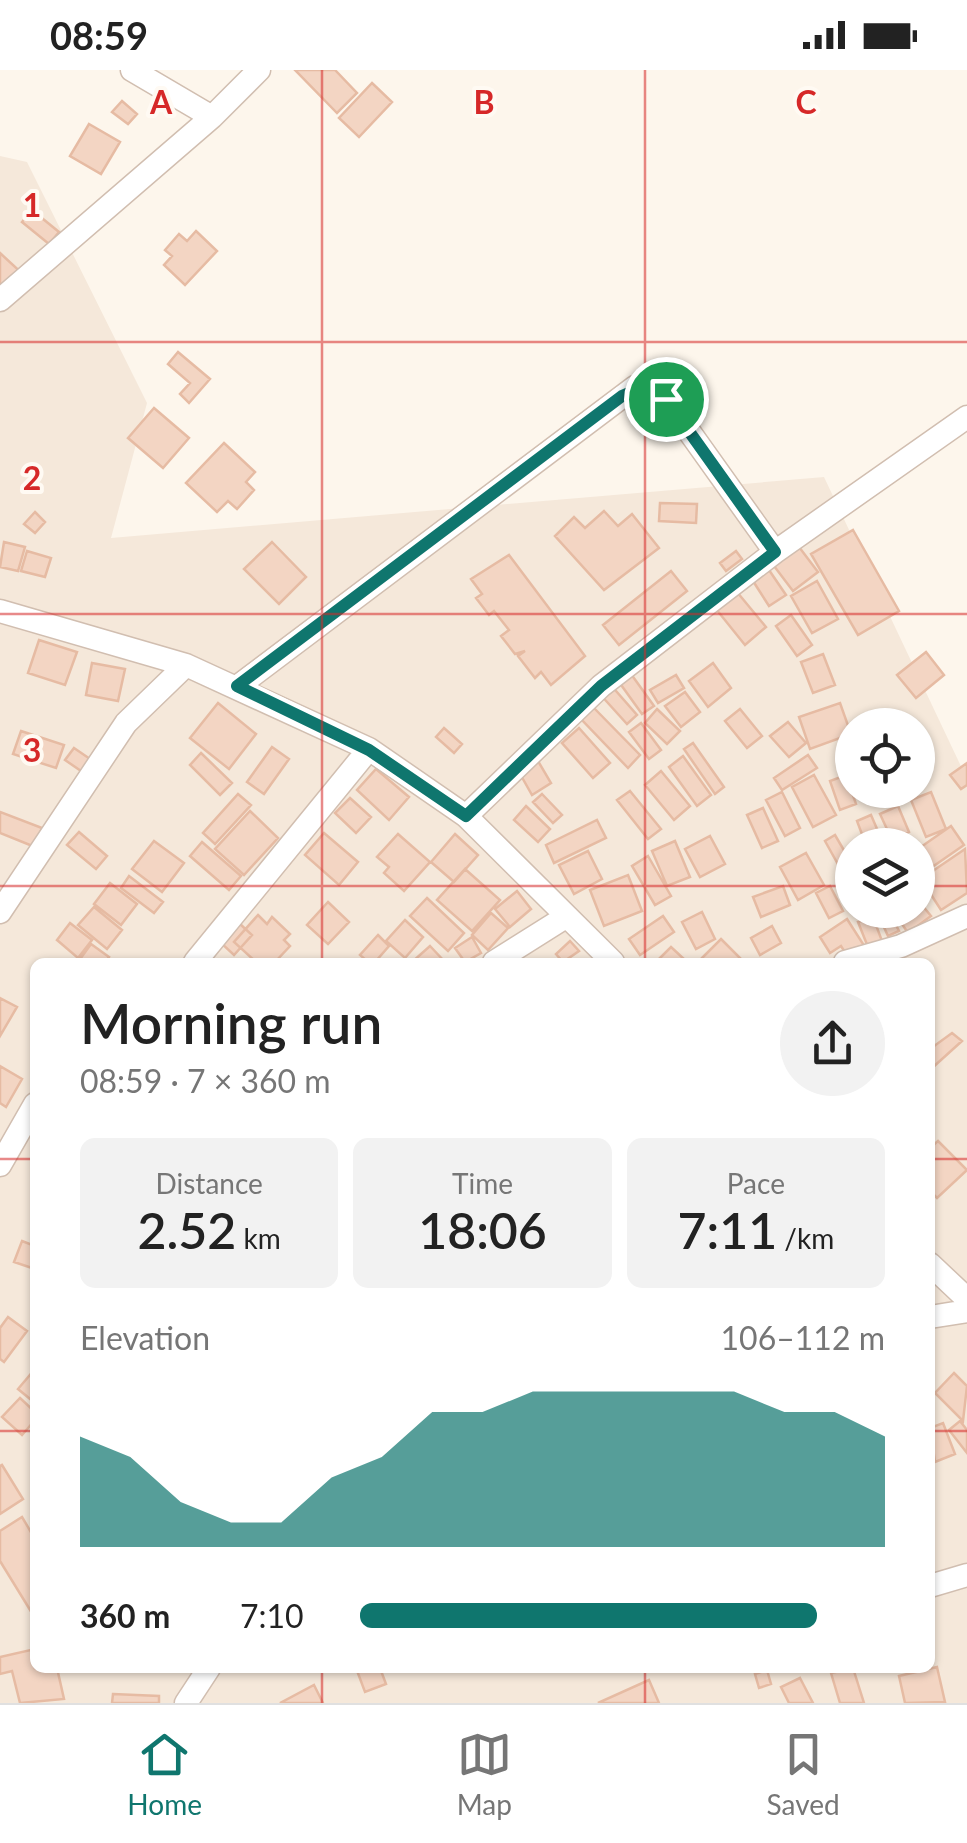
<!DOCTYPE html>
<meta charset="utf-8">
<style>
:root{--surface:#fff;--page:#f2f2f2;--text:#222;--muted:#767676;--line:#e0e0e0;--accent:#0f766e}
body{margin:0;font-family:Lato,sans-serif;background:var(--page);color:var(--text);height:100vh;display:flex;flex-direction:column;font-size:38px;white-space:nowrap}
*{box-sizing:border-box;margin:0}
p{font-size:32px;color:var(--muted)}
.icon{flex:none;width:55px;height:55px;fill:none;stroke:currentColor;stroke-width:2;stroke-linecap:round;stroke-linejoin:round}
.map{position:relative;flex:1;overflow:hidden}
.details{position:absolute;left:30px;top:888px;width:905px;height:715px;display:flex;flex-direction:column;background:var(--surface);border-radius:15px;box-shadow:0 2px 8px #0004}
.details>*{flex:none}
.tools{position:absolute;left:835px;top:638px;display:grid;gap:20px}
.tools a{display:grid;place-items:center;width:100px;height:100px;border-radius:50%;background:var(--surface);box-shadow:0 2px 8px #0004;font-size:50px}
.pin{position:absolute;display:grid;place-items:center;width:85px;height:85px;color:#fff;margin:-42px;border:5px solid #fff;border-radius:50%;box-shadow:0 2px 10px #0007}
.round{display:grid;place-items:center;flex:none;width:105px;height:105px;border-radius:52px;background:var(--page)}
.head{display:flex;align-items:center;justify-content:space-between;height:170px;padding:0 50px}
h1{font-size:55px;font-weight:600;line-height:75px}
.figures{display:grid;grid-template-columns:repeat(3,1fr);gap:15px;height:170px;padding:10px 50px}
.figures div{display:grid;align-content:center;border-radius:15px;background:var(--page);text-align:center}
.figures b{font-size:50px;font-weight:600}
.figures small{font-size:28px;font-weight:400}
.figures p{font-size:28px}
.chart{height:280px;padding:20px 50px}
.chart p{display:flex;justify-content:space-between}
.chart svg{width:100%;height:180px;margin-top:10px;fill:var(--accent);opacity:.7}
ul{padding:0 50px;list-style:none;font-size:32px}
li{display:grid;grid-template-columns:160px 120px 1fr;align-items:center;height:75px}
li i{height:25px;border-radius:12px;background:var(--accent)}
.status{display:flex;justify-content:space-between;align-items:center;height:70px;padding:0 50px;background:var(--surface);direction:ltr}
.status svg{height:28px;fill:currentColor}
.tabs{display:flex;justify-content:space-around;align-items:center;height:140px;border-top:2px solid var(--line);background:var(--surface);font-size:28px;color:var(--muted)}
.tabs a{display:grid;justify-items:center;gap:5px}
.tabs .current{color:var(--accent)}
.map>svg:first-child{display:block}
</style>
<div class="status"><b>08:59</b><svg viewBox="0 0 49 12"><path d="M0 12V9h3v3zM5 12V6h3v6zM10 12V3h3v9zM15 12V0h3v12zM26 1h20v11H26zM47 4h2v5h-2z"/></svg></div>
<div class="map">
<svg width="967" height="1633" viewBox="0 0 967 1633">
<rect width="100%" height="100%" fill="#fdf6ec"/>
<path fill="#f5e8da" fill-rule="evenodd" d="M0 86 27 92 147 333 111 468 824 407 967 709V1633H0ZM852 655H918V720H852ZM852 775H918V840H852ZM35 892H930V1598H35Z"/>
<path fill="#f3d5c3" stroke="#e6bba3" stroke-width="2.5" d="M295 0H335L357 23 337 43Z
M372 13 392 32 359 67 339 48Z
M122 31 137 44 128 54 112 42Z
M89 54 120 72 101 104 70 86Z
M32 140 59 162 49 174 22 152Z
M196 161 217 181 185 215 164 195 172 186 165 180 179 164 187 171Z
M0 183 25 206 0 223Z
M178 282 210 309 189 333 180 324 190 313 168 294Z
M154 338 189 368 163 398 128 368Z
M224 373 255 402 246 412 254 420 237 439 228 431 217 442 186 413Z
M660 433 697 434 696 453 659 451Z
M604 441 618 456 632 444 659 478 604 520 555 466 574 447 585 458Z
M35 442 45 452 35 463 24 454Z
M853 460 899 541 858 565 811 484Z
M4 472 25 477 18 501 0 497Z
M272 472 306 507 279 534 244 499Z
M796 473 818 502 793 521 771 492Z
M27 481 51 488 45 507 21 501Z
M736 481 742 489 726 501 720 493Z
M509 485 585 586 551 615 541 602 535 608 518 586 525 581 515 584 501 566 509 560 494 541 489 545 476 528 482 524 471 509Z
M769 500 786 525 769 536 753 511Z
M671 501 687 521 619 575 603 555Z
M817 511 838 549 812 563 791 526Z
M737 522 766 557 745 575 716 539Z
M791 545 812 575 797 586 776 556Z
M39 570 77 582 65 615 28 603Z
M926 582 944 605 916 628 897 605Z
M823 584 835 615 813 623 801 592Z
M92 593 125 599 118 631 86 625Z
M713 593 731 618 708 637 689 611Z
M631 604 654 636 642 644 619 612Z
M676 605 684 618 658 633 650 620Z
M609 613 637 645 627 654 598 622Z
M685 622 700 642 681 657 665 636Z
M218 633 256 664 229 699 190 668Z
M840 633 851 664 810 679 799 647Z
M593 637 640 685 628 698 581 649Z
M657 639 680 661 667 674 645 653Z
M740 639 762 666 747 678 725 651Z
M890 641 898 655H873L872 652Z
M788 652 806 673 789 687 770 666Z
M641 653 661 680 649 689 629 662Z
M444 658 462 674 454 683 436 667Z
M579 658 610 693 593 708 562 673Z
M21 661 64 675 56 698 13 684Z
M693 673 724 717 715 724 684 679Z
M272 677 289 689 264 724 247 712Z
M74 678 93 691 84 703 65 690Z
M201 683 232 713 220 725 190 695Z
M808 685 817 698 782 720 774 708Z
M683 686 711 725 697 736 669 697Z
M538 691 551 713 532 725 519 702Z
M967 693V715L961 719 950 705Z
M376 699 409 727 389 750 357 720Z
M661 701 690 736 674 750 645 715Z
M814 705 836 745 813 757 792 717Z
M846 705 856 734 840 740 830 711Z
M630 721 661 759 648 769 617 730Z
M782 722 800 758 785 766 766 730Z
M931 722 946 759 926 767 911 730Z
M238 724 251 735 215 774 203 763Z
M542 724 562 745 553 753 533 732Z
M350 728 371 747 356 763 335 743Z
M526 736 550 759 538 772 514 750Z
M898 736 909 762 892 770 880 744Z
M763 738 778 771 762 778 747 745Z
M250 741 278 768 244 805 215 779Z
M0 742 42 758 35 777 0 763Z
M871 745 884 775H866L857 751Z
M597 750 606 768 554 793 546 775Z
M951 756 964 775 922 804 918 779Z
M79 762 107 786 96 799 67 775Z
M324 763 358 792 339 815 305 785Z
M398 764 430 792 404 821 384 803 389 797 377 787Z
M455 764 478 785 454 812 431 792Z
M835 765 852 794V800L844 805 825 771Z
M710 766 725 794 700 807 685 779Z
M154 771 184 793 162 822 132 799Z
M675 771 690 807 667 816 652 781Z
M202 772 241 806 229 820 190 786Z
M965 779 967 823 941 840 921 809Z
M588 781 602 809 574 824 559 795Z
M806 783 824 815 798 830 780 797Z
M648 786 671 826 655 835 632 796Z
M465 799 500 830 472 861 437 830Z
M628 805 642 841 604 856 590 820Z
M129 806 163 832 154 843 121 818Z
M110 813 137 834 121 855 94 834Z
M783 816 790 835 761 847 753 827Z
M830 816 843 841 829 848 816 823Z
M517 821 531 839 510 857 495 839Z
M427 828 464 863 448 881 410 846Z
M328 832 349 852 328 874 307 855Z
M922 835 931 846 908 863 900 851Z
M94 837 122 860 107 879 78 855Z
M889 841 899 861 888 866 879 846Z
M702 842 715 869 696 879 682 852Z
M491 843 508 858 488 880 472 865Z
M258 845 267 854 272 847 290 864 284 870 290 876 275 892H256L234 872Z
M663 846 674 862 640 885 629 869Z
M873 847 882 871 868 877 858 852Z
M847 849 865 877 848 887 841 876 830 883 820 867Z
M405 850 423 867 405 888 386 871Z
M70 853 92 870 78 888 57 870Z
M239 853 252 865 234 885 221 873Z
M772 856 781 873 760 885 751 868Z
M378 865 389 876 375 892H368L360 885Z
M472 867 481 883 465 892 455 878Z
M721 869 744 892H707L702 888Z
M570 871 579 881 563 892 556 884Z
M91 874 109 887 105 892H78Z
M430 876 445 892H412Z
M671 877 684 889 656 892Z
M0 928 17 937 0 966Z
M952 963 962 971 931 999 930 979Z
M0 996 22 1009 6 1037 0 1033Z
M938 1071 967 1100 937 1128 930 1121V1078Z
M22 1171 35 1176 32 1198 14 1192Z
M8 1247 27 1261 4 1292 0 1289V1258Z
M35 1299V1333L18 1319Z
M954 1303 967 1316 963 1351 935 1323Z
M20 1328 35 1342V1350L22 1365 2 1347Z
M960 1351 967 1360V1383L949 1360Z
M943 1353 955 1384 935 1392 930 1358Z
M2 1395 23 1429 0 1444V1396Z
M22 1447 35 1469V1548L0 1491V1461Z
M35 1579V1598H57L64 1629 20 1633 12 1601 0 1604V1587Z
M937 1597 945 1632 905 1633 899 1606Z
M356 1598H380L386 1614 365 1622Z
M853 1598 864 1633H840L831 1603Z
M767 1600 771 1614 759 1618 755 1604Z
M800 1608 813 1633H789L781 1617Z
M649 1610 659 1633H598Z
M314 1615 323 1633H280Z
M113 1624 159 1626V1633H112Z"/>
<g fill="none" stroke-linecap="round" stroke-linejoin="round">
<g stroke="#d1beb0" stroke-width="25">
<path id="street" d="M132 0 212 47
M0 230 212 47 259 0
M0 541 186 595 369 679 466 746 613 892
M237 617 635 317 645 316 666 329 775 482
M466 746 601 616 775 482 967 347
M0 842 126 653 186 595
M195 892 369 679
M494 892 564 848
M845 892 901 876 967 846
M0 1095 35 1034
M930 1194 967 1229
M930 1247 967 1241
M930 1516 967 1505
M186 1633 209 1598"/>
</g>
<use href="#street" stroke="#fff" stroke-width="22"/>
</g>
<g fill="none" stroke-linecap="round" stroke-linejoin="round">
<g stroke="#fff" stroke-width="20">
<path id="route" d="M645 316 666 329 775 482 601 616 466 746 369 680 237 616 622 326Z"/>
</g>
<use href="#route" stroke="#0f766e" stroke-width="12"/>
</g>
<path fill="none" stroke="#d62828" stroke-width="2.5" stroke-opacity="0.55" d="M322 0V892M645 0V892M0 272H967M0 544H967M0 816H852M918 816H967M0 1089H35M930 1089H967M0 1361H35M930 1361H967M322 1598V1633M645 1598V1633"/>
<g font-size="32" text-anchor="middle" font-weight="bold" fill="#d62828" stroke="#fffaf3" stroke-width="8" stroke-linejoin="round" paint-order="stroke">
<text x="161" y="44">A</text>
<text x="484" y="44">B</text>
<text x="806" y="44">C</text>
<text x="32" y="147">1</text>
<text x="32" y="420">2</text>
<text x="32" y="692">3</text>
</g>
</svg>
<div class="tools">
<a><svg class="icon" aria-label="locate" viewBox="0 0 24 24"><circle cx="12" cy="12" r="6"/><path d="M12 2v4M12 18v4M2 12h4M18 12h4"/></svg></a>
<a><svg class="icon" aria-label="layers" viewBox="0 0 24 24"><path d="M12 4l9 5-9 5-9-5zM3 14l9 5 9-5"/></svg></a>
</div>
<div class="pin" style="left:666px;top:329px;background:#1e9e55"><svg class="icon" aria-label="arrive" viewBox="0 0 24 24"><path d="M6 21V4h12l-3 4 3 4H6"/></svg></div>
<section class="details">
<div class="head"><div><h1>Morning run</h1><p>08:59 · 7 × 360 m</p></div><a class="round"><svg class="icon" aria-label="share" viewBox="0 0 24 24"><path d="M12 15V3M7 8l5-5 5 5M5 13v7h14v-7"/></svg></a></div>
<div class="figures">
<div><p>Distance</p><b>2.52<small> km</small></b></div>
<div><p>Time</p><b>18:06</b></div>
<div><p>Pace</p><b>7:11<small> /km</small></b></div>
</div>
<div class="chart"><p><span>Elevation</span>106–112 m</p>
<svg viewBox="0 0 160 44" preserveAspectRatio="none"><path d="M0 44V17L10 22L20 33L30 38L40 38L50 27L60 22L70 11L80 11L90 6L100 6L110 6L120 6L130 6L140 11L150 11L160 17V44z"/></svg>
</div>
<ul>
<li><b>360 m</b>7:10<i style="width:87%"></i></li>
</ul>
</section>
</div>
<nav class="tabs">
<a class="current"><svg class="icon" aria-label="home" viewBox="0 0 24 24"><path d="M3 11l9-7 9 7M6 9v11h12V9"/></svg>Home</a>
<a><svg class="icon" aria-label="map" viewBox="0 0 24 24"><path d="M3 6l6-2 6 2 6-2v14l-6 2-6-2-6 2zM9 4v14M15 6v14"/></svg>Map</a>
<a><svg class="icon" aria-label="saved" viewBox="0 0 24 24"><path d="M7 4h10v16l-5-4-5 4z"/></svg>Saved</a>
</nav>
